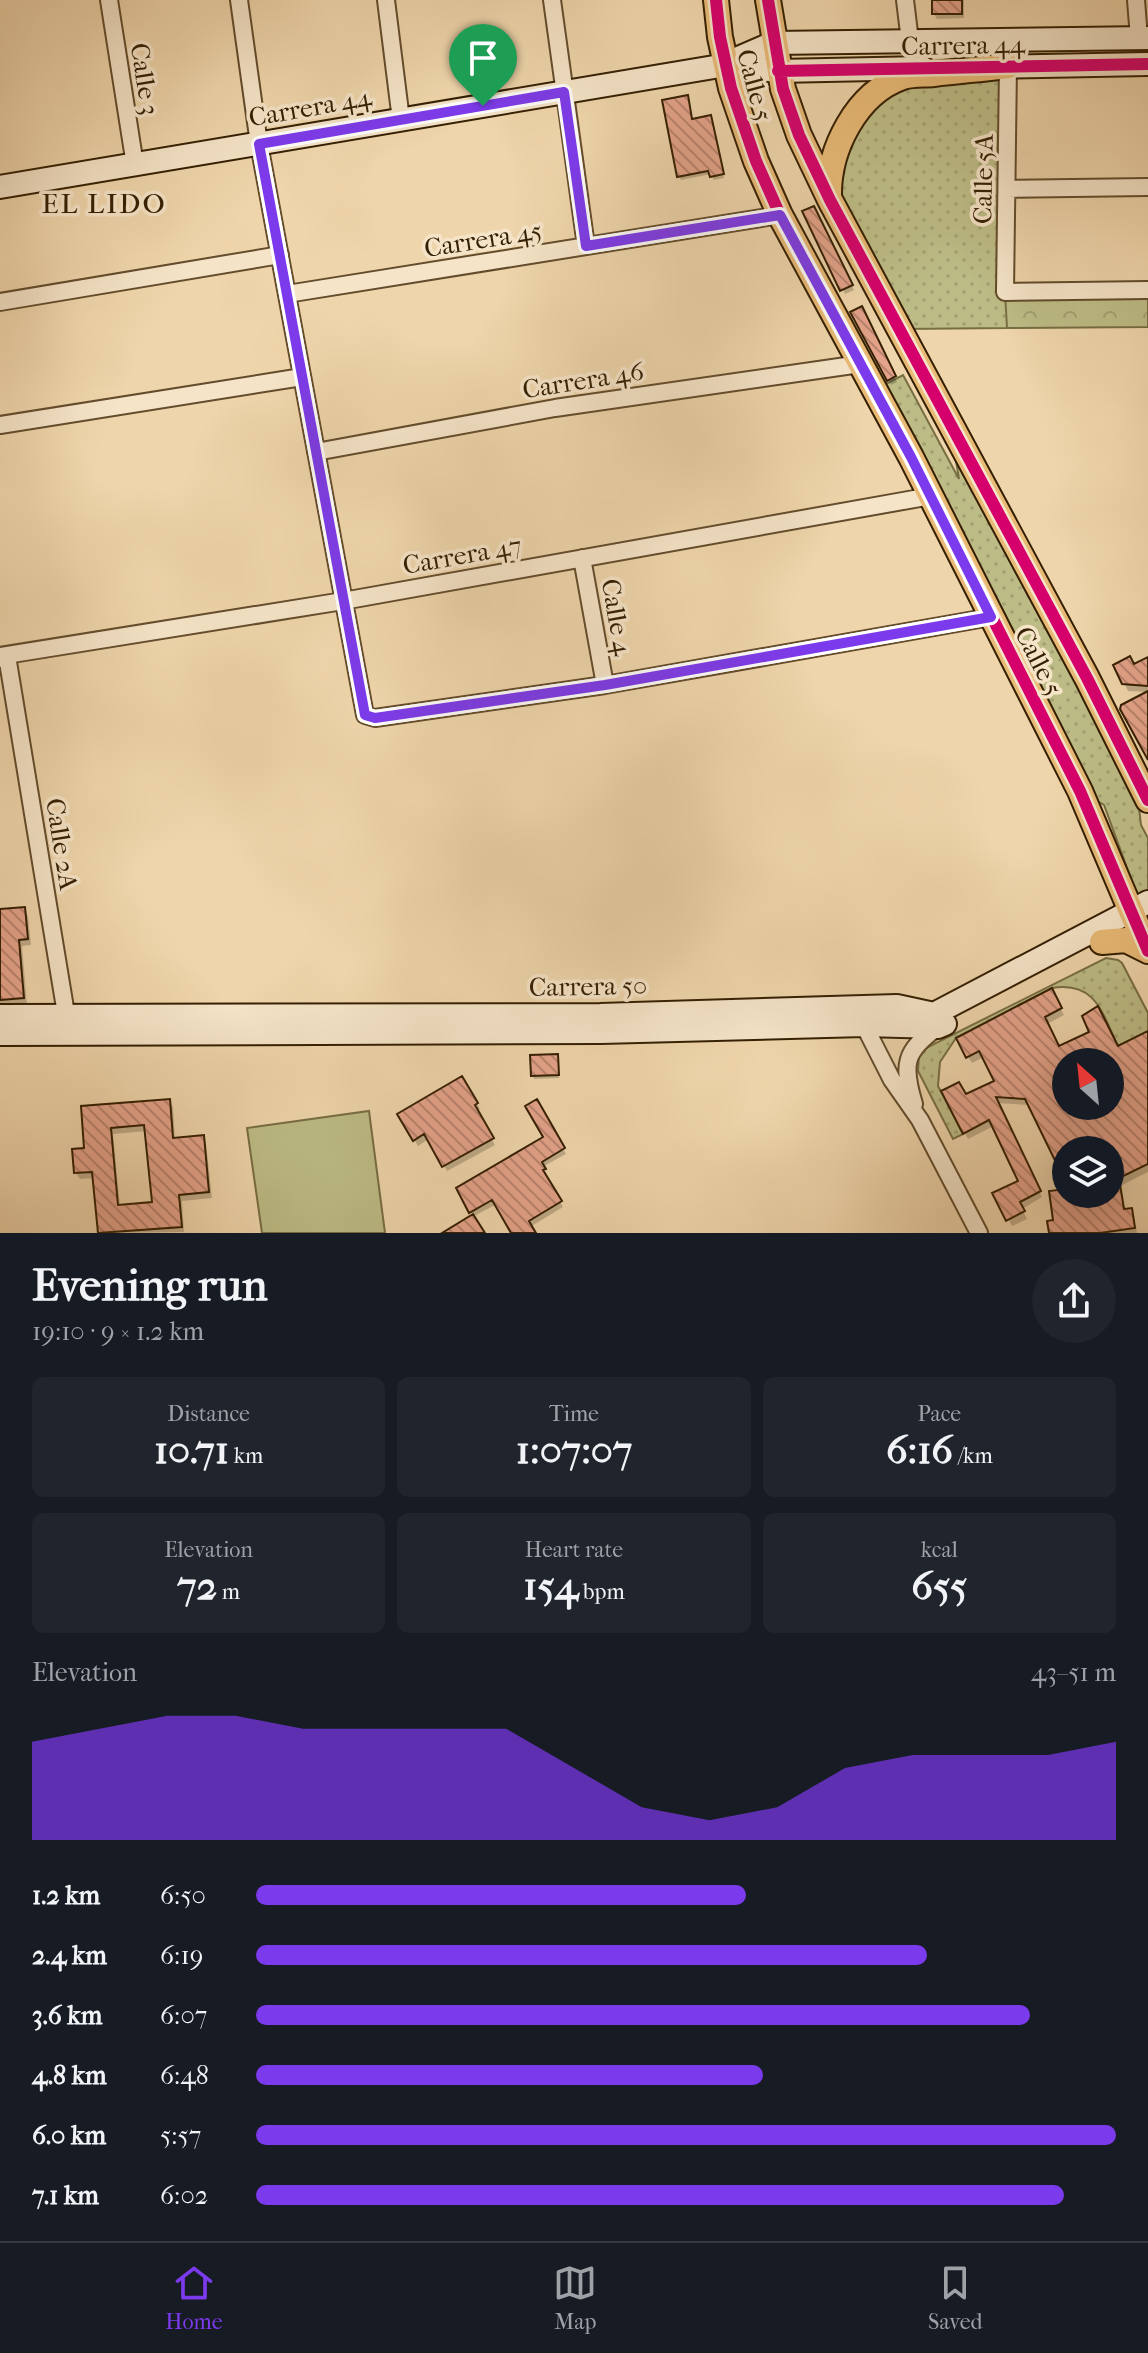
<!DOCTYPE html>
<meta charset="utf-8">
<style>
:root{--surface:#171b24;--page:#20242c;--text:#f1f3f6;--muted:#9ea1a6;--line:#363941;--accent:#7c3aed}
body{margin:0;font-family:"IM FELL French Canon",serif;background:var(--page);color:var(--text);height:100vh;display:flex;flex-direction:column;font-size:30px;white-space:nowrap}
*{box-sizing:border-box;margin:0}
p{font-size:26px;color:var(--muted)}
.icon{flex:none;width:44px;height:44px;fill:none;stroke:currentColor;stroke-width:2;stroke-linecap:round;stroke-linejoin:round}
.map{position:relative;height:1233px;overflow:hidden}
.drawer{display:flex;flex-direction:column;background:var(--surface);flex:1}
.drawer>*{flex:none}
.needle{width:52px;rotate:333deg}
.fabs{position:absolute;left:1052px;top:1048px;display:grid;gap:16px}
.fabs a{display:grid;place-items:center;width:72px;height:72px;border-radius:50%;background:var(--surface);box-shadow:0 8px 32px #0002;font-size:40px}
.pin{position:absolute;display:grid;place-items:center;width:68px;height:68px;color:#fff;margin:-82px -34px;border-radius:50% 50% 50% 0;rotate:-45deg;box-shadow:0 0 8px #0007}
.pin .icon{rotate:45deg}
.round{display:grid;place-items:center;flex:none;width:84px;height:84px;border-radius:42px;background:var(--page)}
.headline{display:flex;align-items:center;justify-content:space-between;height:136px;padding:0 32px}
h1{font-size:44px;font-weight:700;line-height:60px}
.stats{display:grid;grid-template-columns:repeat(3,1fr);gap:12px;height:136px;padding:8px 32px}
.stats div{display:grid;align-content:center;border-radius:12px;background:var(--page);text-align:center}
.stats b{font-size:40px;font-weight:700}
.stats small{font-size:22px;font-weight:400}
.stats p{font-size:22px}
.chart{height:224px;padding:16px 32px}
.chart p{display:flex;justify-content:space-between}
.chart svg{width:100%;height:144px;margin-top:8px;fill:var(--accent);opacity:.7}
ul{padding:0 32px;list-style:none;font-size:26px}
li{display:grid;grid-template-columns:128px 96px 1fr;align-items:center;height:60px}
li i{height:20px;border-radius:10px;background:var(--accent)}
.tab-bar{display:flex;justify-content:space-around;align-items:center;height:112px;border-top:2px solid var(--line);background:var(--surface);font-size:22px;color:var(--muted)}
.tab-bar a{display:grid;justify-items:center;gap:4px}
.tab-bar .on{color:var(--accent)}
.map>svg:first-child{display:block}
</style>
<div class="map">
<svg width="1148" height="1233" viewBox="0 0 1148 1233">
<defs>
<pattern id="grass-dots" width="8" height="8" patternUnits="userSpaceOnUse" patternTransform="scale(2)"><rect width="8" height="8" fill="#bdbc86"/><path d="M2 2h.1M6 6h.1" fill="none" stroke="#a3a172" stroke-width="1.8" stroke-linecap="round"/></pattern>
<pattern id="park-crowns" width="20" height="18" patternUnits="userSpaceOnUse" patternTransform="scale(2)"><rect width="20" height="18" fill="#bdbc86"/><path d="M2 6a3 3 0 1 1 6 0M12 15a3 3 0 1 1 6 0" fill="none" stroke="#a3a172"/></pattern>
<pattern id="building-back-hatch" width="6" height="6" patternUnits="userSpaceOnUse" patternTransform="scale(2)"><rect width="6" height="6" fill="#e4a38a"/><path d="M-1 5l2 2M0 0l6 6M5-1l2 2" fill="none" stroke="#ba846f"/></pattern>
</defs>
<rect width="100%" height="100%" fill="#efd5ab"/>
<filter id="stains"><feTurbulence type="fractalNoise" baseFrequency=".0025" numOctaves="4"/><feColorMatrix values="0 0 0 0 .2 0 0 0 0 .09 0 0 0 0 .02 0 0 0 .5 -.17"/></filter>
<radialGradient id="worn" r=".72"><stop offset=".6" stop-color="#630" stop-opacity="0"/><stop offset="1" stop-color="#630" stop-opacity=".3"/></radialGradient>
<path fill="url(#grass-dots)" stroke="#786e44" stroke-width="2" d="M1008 66 1007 328 901 329 829 185 832 164 882 90Z
M903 375 959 479 950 424 1135 774 1141 825 1148 838V902L1141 906 1104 805 1080 791 940 486 880 387Z
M1106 958 1118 960 1122 963 1148 1013V1031L1118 1046C1102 1013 1096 981 1052 988L956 1038 940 1062 938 1086 963 1134 953 1139 918 1071 919 1054 924 1049Z"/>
<path fill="url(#park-crowns)" stroke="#786e44" stroke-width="2" d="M1148 290V327L1007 328 1005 292Z"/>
<path fill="#bdbc86" stroke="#786e44" stroke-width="2" d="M369 1111 385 1233H262L247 1128Z"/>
<path fill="#0003" fill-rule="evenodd" d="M934 0H964V18L937 19 934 14Z
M689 101 693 121 710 117 713 121 724 178 714 180 711 174 681 180 679 176Z
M813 208 854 290 845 294 805 212Z
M861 309 897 382 891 385 852 313Z
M1148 659V692L1128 691 1124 683 1134 667Z
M24 909 28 916 31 945 22 946 27 1005 0 1007V911Z
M1051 991 1064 1015 1047 1024 1059 1049 1117 1048 1148 1037V1172L1120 1186 1125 1211 1131 1210 1134 1215 1137 1233H1051L1066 1191V1194H1110V1150H1066V1178L1030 1105 997 1103 1042 1197 1022 1209 1027 1219 1012 1226 995 1194 1021 1182 994 1126 968 1139 944 1092 965 1097 996 1082 984 1057 972 1063 958 1039ZM1066 1062H1110V1106H1066Z
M557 1056 559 1078 534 1079 533 1076Z
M462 1079 480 1109 476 1111 495 1145 447 1171 429 1139 418 1146 400 1115Z
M169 1101 173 1107 175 1139 203 1137 206 1143 212 1198 182 1201 184 1232 100 1233 94 1178 80 1179 76 1173 86 1150 83 1108ZM147 1131 154 1204 120 1207 113 1134Z
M536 1102 566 1154 542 1167 546 1174 544 1175 563 1207 530 1227 533 1233H509L513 1231 497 1204 474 1216 458 1189 545 1138Z"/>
<path fill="url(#building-back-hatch)" stroke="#341f02" stroke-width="2" fill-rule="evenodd" d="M932 0H962V14H932Z
M688 95 692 119 711 115 724 174 710 177 708 171 677 177 662 100Z
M814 206 853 285 840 291 802 211Z
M862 306 896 376 887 381 850 312Z
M1130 656 1134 664 1148 657V686L1122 684 1113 665Z
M1148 691V760L1120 709 1121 705Z
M25 907 28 939 19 940 24 998 0 1000V909Z
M1052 988 1062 1008 1045 1017 1059 1046 1089 1032 1082 1016 1098 1006 1118 1046 1148 1031V1164L1119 1178 1124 1209 1132 1208 1135 1228 1100 1233H1049L1047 1221 1053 1220 1049 1191 1066 1189V1194H1110V1150H1066V1183L1025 1099 996 1097 1041 1191 1020 1202 1025 1211 1006 1221 992 1193 1018 1181 989 1120 963 1134 941 1091 959 1082 966 1094 994 1081 979 1051 966 1058 956 1038ZM1066 1062H1110V1106H1066Z
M558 1054 559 1075 531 1076 530 1055Z
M462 1076 478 1103 475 1105 494 1138 442 1167 424 1134 413 1141 397 1114Z
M170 1099 173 1138 204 1135 209 1192 179 1195 182 1227 98 1233 92 1172 74 1173 72 1149 84 1148 81 1106ZM144 1125 152 1202 118 1205 111 1128Z
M537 1099 565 1148 542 1162 546 1169 543 1170 562 1201 529 1221 536 1233H511L492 1200 469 1213 456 1188 543 1137 525 1106Z
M473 1214 485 1233H442Z"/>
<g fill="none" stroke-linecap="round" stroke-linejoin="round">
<g stroke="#634c2c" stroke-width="20">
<path id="street" d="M109 0 135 165
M239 0 259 144 365 715 375 718 605 685 991 617
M386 0 401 120
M552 0 586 246
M905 0 910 41
M1136 0 1139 38
M1008 66 1005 292 1148 290
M1007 189 1148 187
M287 294 780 215
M0 302 280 255
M0 425 302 377
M316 452 555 408 860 364
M582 558 605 685
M0 656 343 601 931 496
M0 657 8 662 68 1026
M864 1025 892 1080 920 1120 979 1233
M914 1104C902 1065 904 1051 938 1027"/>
</g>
<g stroke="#341f02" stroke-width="26">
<path id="secondary" d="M726 65 778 71 923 68
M989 67 1148 64
M0 187 720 66 773 43 1148 38
M0 1016 600 1015 897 1006 934 1014 1148 902
M0 1034 601 1032 864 1025 938 1027 945 1024"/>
</g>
<g stroke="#341f02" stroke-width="28">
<path id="primary" d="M716 0 720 37 731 88 756 161 780 215 911 457 1080 791 1148 951
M768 0 783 89 799 135 830 200 1087 678 1148 800
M829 197C828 150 856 93 903 77 912 74 924 75 934 74 959 71 984 69 1008 66
M1102 942 1126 940 1148 951"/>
</g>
<use href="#street" stroke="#f5e4c8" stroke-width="16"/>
<use href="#secondary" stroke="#f5e4c8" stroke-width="22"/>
<use href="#primary" stroke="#e8ba76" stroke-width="24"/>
<g stroke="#f5e4c8" stroke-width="17">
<path id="cycleway" d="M716 0 720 37 731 88 756 161 780 215 911 457 1080 791 1148 951
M768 0 783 89 799 135 830 200 1087 678 1148 800
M778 71 1148 64"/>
</g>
<use href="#cycleway" stroke="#d6006c" stroke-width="12"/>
</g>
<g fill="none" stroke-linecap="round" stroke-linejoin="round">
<g stroke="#fff" stroke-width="16">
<path id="route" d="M564 92 586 246 780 215 911 457 991 617 605 685 375 718 365 715 259 144Z"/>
</g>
<use href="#route" stroke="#7c3aed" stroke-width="10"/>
</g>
<g text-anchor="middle" stroke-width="7" stroke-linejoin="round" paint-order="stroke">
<g font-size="26" fill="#341f02" stroke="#f5e4c8">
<text transform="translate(963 45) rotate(-1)" y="9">Carrera 44</text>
<text transform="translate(145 79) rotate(81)" y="9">Calle 3</text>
<text transform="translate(755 85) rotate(75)" y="9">Calle 5</text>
<text transform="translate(310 107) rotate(-10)" y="9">Carrera 44</text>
<text transform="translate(983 179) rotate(-89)" y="9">Calle 5A</text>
<text transform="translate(483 239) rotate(-9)" y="9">Carrera 45</text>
<text transform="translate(583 380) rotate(-9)" y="9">Carrera 46</text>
<text transform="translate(462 555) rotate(-10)" y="9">Carrera 47</text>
<text transform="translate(617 617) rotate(80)" y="9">Calle 4</text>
<text transform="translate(1039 661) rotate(63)" y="9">Calle 5</text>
<text transform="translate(62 844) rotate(81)" y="9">Calle 2A</text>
<text transform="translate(588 986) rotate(-1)" y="9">Carrera 50</text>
</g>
<g font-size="28" letter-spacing="2" fill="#341f02" stroke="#f5e4c8">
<text x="104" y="213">EL LIDO</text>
</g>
</g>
<rect width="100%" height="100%" filter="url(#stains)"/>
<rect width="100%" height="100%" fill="url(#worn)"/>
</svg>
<div class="fabs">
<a><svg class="needle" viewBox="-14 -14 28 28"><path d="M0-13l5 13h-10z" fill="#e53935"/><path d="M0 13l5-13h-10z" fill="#9ea1a6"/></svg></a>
<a><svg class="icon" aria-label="layers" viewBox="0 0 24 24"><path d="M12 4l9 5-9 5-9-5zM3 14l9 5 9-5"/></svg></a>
</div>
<div class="pin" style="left:483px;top:106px;background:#1e9e55"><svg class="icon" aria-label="arrive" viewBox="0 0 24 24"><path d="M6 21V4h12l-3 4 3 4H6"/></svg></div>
</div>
<section class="drawer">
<div class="headline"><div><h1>Evening run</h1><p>19:10 · 9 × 1.2 km</p></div><a class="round"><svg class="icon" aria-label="share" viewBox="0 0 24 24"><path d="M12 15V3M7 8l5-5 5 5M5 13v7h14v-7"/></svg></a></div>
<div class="stats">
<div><p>Distance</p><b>10.71<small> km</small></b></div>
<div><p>Time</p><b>1:07:07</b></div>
<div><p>Pace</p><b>6:16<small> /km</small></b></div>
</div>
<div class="stats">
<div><p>Elevation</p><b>72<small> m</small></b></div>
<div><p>Heart rate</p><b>154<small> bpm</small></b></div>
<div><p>kcal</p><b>655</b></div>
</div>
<div class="chart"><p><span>Elevation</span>43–51 m</p>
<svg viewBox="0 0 160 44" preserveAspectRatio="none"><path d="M0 44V14L10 10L20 6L30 6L40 10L50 10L60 10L70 10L80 22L90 34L100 38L110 34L120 22L130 18L140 18L150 18L160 14V44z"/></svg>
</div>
<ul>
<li><b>1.2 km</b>6:50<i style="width:57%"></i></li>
<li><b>2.4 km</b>6:19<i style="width:78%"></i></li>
<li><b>3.6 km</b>6:07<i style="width:90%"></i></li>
<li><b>4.8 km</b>6:48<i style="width:59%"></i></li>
<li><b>6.0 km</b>5:57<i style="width:100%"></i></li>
<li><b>7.1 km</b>6:02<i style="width:94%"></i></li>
</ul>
</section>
<nav class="tab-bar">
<a class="on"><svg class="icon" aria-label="home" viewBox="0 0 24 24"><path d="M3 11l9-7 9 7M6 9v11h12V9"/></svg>Home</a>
<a><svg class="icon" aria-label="map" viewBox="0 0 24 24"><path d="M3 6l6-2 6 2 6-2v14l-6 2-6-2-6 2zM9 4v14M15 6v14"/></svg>Map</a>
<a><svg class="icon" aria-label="saved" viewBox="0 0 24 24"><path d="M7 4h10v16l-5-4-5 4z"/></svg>Saved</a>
</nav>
